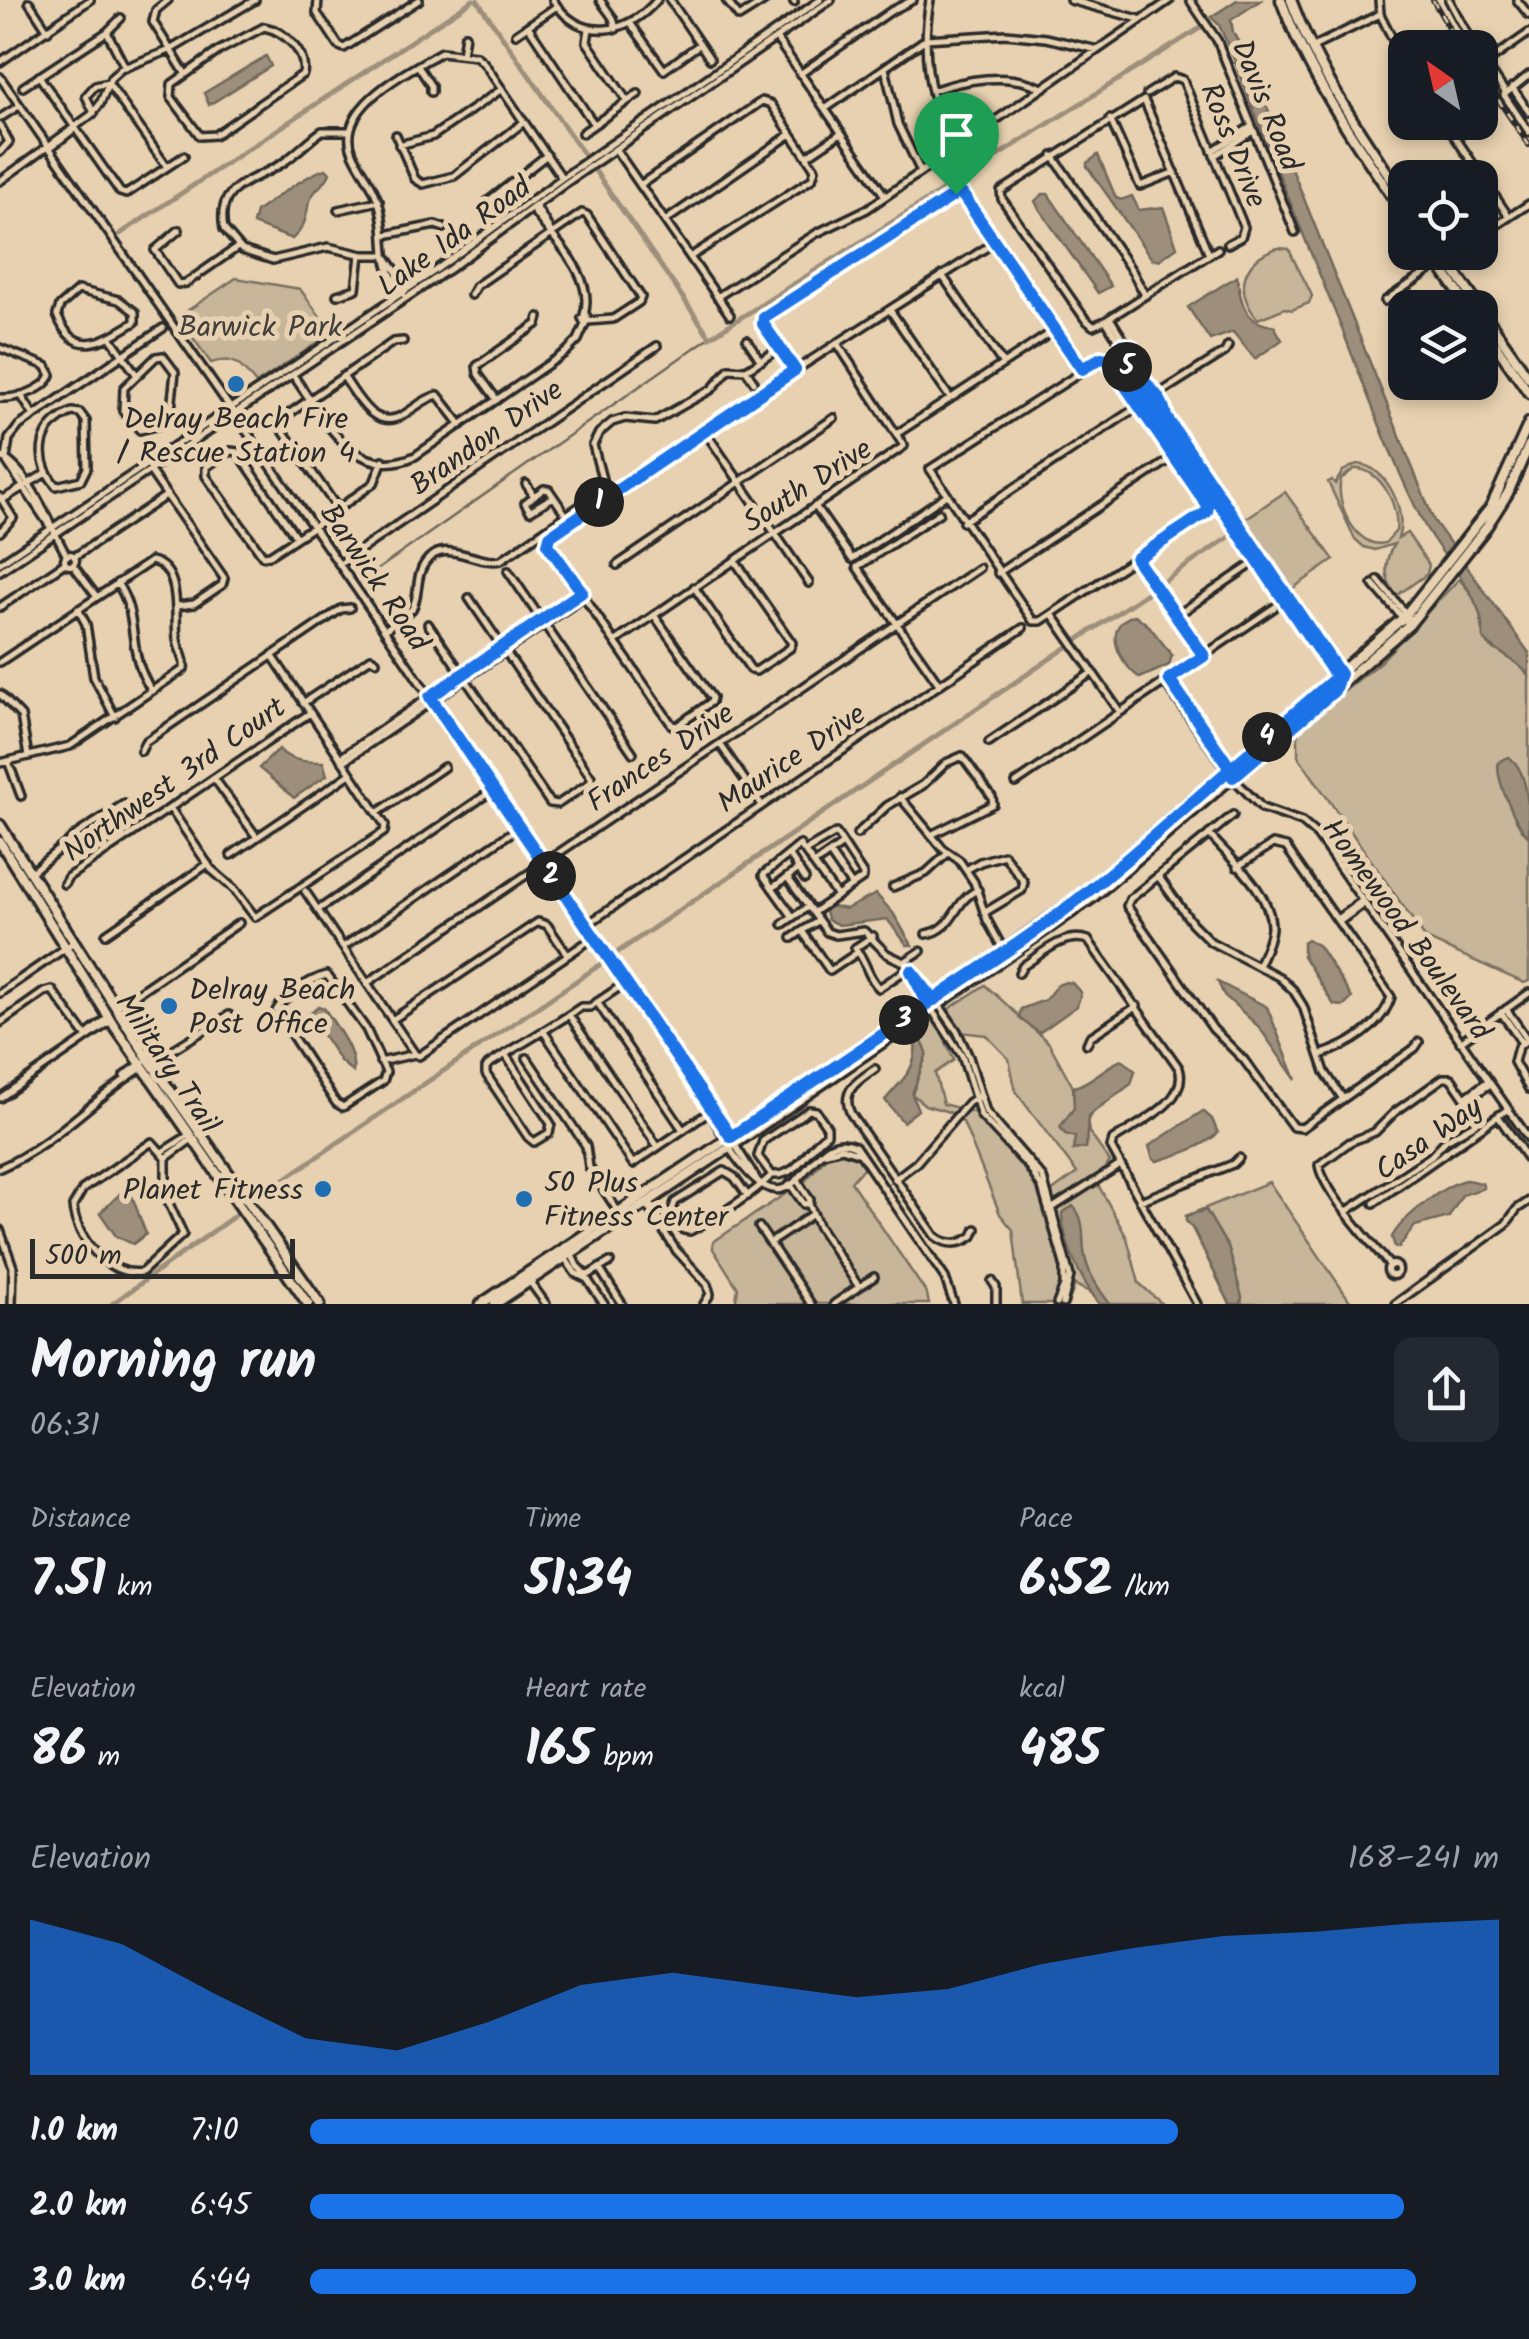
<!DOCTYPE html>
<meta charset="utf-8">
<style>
:root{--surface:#171b24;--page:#242831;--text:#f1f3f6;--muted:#9ea1a6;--accent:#1a73e8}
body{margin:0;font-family:Kalam,sans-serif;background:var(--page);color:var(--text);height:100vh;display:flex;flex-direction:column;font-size:38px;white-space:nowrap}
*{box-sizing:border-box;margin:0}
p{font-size:32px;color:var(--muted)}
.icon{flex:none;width:55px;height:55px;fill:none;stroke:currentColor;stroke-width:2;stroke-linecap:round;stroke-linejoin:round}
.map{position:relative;height:1304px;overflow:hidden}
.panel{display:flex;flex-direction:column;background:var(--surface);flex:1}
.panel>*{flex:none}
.needle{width:65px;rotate:326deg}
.tools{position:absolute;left:1388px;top:30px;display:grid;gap:20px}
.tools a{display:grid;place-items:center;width:110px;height:110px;border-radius:20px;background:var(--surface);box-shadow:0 5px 15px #0003;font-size:50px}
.scale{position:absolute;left:30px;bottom:25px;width:265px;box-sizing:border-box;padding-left:10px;border:5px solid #2b2b2b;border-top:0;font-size:28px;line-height:35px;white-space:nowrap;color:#2b2b2b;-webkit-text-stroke:8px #e7d1b0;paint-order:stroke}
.pin{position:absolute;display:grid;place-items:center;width:85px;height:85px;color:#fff;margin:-102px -42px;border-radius:50% 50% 50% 0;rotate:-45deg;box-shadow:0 0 10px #0007}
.pin .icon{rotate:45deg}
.km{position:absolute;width:50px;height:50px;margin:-25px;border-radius:50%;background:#222;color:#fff;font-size:28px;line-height:50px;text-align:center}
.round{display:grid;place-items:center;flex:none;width:105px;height:105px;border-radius:20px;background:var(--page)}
.summary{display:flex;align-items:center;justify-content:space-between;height:170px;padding:0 30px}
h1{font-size:55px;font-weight:800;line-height:75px}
.figures{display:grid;grid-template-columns:repeat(3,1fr);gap:15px;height:170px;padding:10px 30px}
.figures div{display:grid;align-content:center}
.figures b{font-size:50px;font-weight:800}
.figures small{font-size:28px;font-weight:400}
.figures p{font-size:28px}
.chart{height:280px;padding:20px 30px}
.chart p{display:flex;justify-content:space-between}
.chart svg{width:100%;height:180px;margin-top:10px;fill:var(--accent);opacity:.7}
ul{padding:0 30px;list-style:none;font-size:32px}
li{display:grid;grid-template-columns:160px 120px 1fr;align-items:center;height:75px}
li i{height:25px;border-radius:12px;background:var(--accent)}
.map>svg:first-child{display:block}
</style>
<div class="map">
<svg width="1529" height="1304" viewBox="0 0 1529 1304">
<rect width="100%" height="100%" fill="#e7d1b0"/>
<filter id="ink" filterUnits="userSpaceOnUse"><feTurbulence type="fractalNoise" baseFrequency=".01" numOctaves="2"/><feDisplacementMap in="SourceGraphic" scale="20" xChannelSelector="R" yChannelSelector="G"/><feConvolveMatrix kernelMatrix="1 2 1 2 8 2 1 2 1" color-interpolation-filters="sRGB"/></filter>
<g filter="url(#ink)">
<path fill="#c8b69a" stroke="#7a7062" stroke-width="2.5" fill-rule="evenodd" d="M1278 248 1289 249C1296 267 1305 279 1312 296L1309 303 1292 310 1285 308 1258 319C1233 292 1242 258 1278 248Z
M236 278 300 289 332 333 256 384C242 366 234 355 211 363L178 317Z
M1357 464C1387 465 1408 513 1398 538L1407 533 1429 565 1427 574 1396 596C1384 578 1383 563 1394 544L1375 550 1364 547 1355 539 1328 482 1332 480 1335 484 1343 471ZM1354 469C1381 467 1400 508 1396 531L1385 543C1357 550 1334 503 1341 479Z
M1285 492 1334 560 1286 593 1239 523Z
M1459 579 1479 603 1483 638 1492 649 1506 654 1521 665 1529 676V981L1524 983 1426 939 1298 756V730L1381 661Z
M985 985 1049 1043 1073 1087C1088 1085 1105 1067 1122 1060L1135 1071C1130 1095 1098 1100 1087 1121L1089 1132 1110 1162 1095 1179 1127 1238 1139 1283 1162 1304H1099L1090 1292 1075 1285 1068 1304H1022L1013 1230 1000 1214 963 1122 949 1112 925 1105 912 1094 927 1053 919 1036 920 1028ZM960 1032 986 1035 1009 1059 1016 1092 1077 1173 1051 1192 1036 1183 973 1112 943 1104 935 1073 954 1060 946 1043Z
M844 1149 856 1155 864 1167 851 1182 927 1294 929 1304H735L738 1288 713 1249V1242L806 1180 828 1155Z
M1269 1182 1352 1304H1230L1186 1216Z"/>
<path fill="#9d8f7b" stroke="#6f675b" stroke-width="2.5" d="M1237 0H1261L1231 20 1233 32 1248 60 1434 521 1529 653V676C1516 658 1496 654 1483 638 1486 597 1444 561 1425 526 1392 462 1368 395 1342 329 1305 239 1268 150 1234 59L1219 25 1211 17Z
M266 56 271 66 209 105 204 93Z
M1098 155 1116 198 1121 200 1132 196 1139 210 1163 207 1177 247 1159 260 1152 259 1087 166V163Z
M326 169 330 173C326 184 320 184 314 193 303 207 312 222 292 239L253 224 256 212C271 201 310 172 326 169Z
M1043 194H1048L1111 286 1098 293 1038 207 1035 201Z
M1237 276C1240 300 1244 324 1274 326L1282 340 1255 359 1233 332 1210 340 1188 307Z
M1135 615 1149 626 1172 655 1169 665 1140 678C1119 663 1100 625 1135 615Z
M279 749C289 762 308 762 323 762L327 775 294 798 259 768Z
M1509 757C1529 771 1529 812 1529 837 1517 828 1494 776 1499 762Z
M876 894 893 913 912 945H907L887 919 839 925 828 920 825 912 829 906 846 909Z
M1307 939 1319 946 1352 998 1344 1006 1334 1005 1303 956V942Z
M1066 982 1072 983 1081 993 1077 1006 1039 1033 1019 1018 1021 1009 1045 1000 1057 985Z
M1218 982 1267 1007 1296 1080 1259 1027 1224 995Z
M318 1006 324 1008C336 1027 356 1050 353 1072L340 1061 309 1014Z
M922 1041 927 1053 912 1094 918 1110 903 1122 885 1100C899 1083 918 1069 915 1044Z
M1122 1060 1135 1071 1131 1084 1088 1116 1086 1148 1073 1150 1075 1137 1065 1134 1060 1127 1074 1108 1073 1087C1088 1085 1105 1066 1122 1060Z
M1203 1111 1212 1119 1218 1133C1202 1148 1177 1155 1157 1161L1153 1159 1149 1146Z
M1466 1180 1482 1183 1484 1188 1462 1195 1449 1217 1415 1226 1399 1247H1395L1392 1237C1401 1219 1446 1183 1466 1180Z
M122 1192 132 1196 146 1234 133 1244 116 1236 100 1213Z
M1073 1206C1088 1222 1080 1242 1086 1261 1090 1277 1100 1291 1110 1304H1099C1081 1279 1063 1244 1062 1213Z
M1206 1210 1229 1249 1242 1297 1241 1304H1230L1194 1230 1186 1221V1216Z"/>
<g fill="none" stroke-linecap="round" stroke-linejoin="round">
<path stroke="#6f675b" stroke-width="2.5" d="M361 581 710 337"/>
<path stroke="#9d8f7b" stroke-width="5" d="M477 0 710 337 1205 25
M120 234 473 0
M615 954 1235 533
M258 1197 601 964
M112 1304 237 1214"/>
<g stroke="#2b2b2b" stroke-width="12">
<path id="minor" d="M168 0 156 10 153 22 185 73
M318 0 317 13 339 46 344 48 419 0
M553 0C580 43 628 35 657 0
M600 0 613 18 616 29
M670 0 710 59
M726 0 739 17 766 0
M793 0 794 2
M930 0C921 51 928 101 954 146
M1070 0 1139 19
M1190 0 1217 40 1295 232
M1379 0 1380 14 1405 64
M1449 0 1475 48
M1517 0 1529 15
M29 2 48 31
M631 24 664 70 700 44
M528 26 593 123
M264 27C285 31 307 53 303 74L215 135 200 136 171 97 172 84 220 50Z
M589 29 587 42 627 101
M107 32 125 67
M516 34 557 6
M776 38 885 196
M1311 48 1380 14
M462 54 465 35
M1480 55 1505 92
M0 62 90 0
M1486 63 1529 33
M418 66 431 86V92
M885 68 898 124 921 172
M800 74 891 11 913 0
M1529 75 1504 95 1529 132
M39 76 120 192 126 194 184 156
M0 77 362 597 707 1106 713 1110 759 1183
M23 87 107 32 121 18
M1512 87 1529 112
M932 91C965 79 1007 72 1040 87
M1147 94 1174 77 1183 80 1244 227 1241 237 1228 244
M825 109 926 39 1006 34 1046 38 1098 50
M94 113 86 96 95 86 108 83 167 167
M0 118 19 106
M1110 119 1140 186 1175 172
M1445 122 1509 217
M0 125 9 142 0 152
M350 131H322C309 140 297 153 284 162 255 182 215 183 224 229L242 250 273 260 328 247 363 255H384
M582 133 638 94
M396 135 415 179 423 184 454 176 524 122
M399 145 433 136 502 89
M51 147 74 129
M957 147 1170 0
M616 150 730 315
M956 150 962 159
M1212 151 1252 126
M807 156 841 133
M1053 156 1132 271 1145 295
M1214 156 1253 131
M0 181 91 115 100 104 111 78 121 69 170 50 255 0
M640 185 762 101 771 104 815 169 812 179 690 257
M487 202 547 155
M535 205 550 230
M532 209C553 240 596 275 584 315
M338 210 379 201
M665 221 791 134
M179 230 155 250 178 284 186 283 238 247
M385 235 435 225 444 228
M1480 236 1529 204
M1209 254 1144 100 1001 191 1002 199 1085 319 1093 326 1105 321 1218 249
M386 257 408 288
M942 275 1003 364
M78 290 119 300 135 312V322C105 340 75 361 57 315L60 306Z
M337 295 356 289 360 255
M404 295C376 260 389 246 380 208 375 186 362 173 353 153 333 107 409 71 441 52L476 56 484 63 562 178
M471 295 476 286 582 213 587 215 641 297 639 302 613 319 588 321
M717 297 817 233 867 209 953 150
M1385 301 1456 252
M890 310 950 398
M586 315 588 320 584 322 582 318Z
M1110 318 1127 345
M1106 321 1121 345
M110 337 136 374
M747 340 761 361
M1118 351a7 7 0 1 1 14 0a7 7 0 1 1-14 0Z
M0 348 46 366 51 375C45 390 16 399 0 398
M1130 354 1133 369 1155 393
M1119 355 1150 399
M163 356 175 372 170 419 166 423 140 430 123 411 124 388 156 357Z
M1105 357 1208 510 1041 621H1033L930 469Z
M746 370 754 382
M795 370 763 324 764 317 959 193 1083 369
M293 375C322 415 354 484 415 456L566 352 578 340 586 322
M343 376C357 396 374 432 403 415 415 408 425 398 438 395L461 425
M21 395 34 416
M1157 395 1225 352 1228 346
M1158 396 1165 417 1235 518 1242 534 1340 672
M497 400 478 374 477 366 537 324 539 317
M1150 400 1237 533 1336 674
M72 412 80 413 86 421 87 468 81 480 56 486C33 458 39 426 72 412Z
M704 430 809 583
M898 433 1055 330
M0 456C31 471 50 527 67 556
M6 459 9 439 19 426 163 328
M7 462 51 528
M150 471 224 578 222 585 194 604 177 606
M526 484 534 496 544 489 549 490 566 515
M534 496 525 503 530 511 553 497
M0 497 13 518 0 532
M2 500 46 473
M815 506 852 559 945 496
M338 509 281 428 280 420 393 342 403 341
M328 516 374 483 383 460
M963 522 1139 406
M296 537 238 452 230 451 206 467V476L263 556 270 555 328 517
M64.5 560a5.5 5.5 0 1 1 11 0a5.5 5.5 0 1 1-11 0Z
M74 557 167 495
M1137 560 1204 655
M0 563 433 272 562 178 820 0
M340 564 657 346
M73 565 97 597
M617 565 834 418
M0 571 451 268 566 183 831 0
M508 571 633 753
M998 573 1174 457
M1378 580 1412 621
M117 583C142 620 124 650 152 691
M1373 584 1409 625
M694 587 751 670 756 671 790 648 792 643 735 561
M0 607 65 563
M78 609 86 624 94 677 115 717
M1052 614 1120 712
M654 615 712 698 711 702 677 726 672 725 548 545 550 536 744 403 995 242
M1176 616 1248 567
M428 624 550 803 558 804 591 782V777L469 598
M385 630 412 609C420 595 415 576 425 563 444 536 476 566 501 560L593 497 602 479 593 445 599 433 612 422 625 418 655 421 712 389 729 369 746 370 774 352
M616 641 904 446 837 343
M0 662 151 561C183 568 174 615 177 639 178 650 186 658 184 669L70 746 0 763
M1169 679 1228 768
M1165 682 1226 769
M939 684 857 567 939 513
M0 694 21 716 28 756
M303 703 371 658 376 661
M989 742 1093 672
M720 744 762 805
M141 751 145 742 341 609 350 608
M340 758 581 593
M8 761 21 796
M343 762 584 597
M214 778 256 836
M1233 778 1262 808 1302 822 1317 835 1529 1139
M1016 783 1275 607
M900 797 943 849 959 860 974 882 987 920 1004 951
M170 808 211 869 234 889 255 917 384 832 385 825 377 813 272 655
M377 813 444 767
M1233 815 1130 899 1127 906 1213 1029 1244 1060 1293 1127 1302 1128 1415 1048 1419 1042
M857 834 887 806 923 785 946 763 962 756 992 797 993 804 931 835
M1209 834C1230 859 1272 892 1271 928 1270 942 1263 954 1258 966
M805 851 836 833 863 874V878L814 912
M830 854 852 886
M231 855 350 774
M790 856 805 879
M814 864 843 844
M1237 867 1273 844 1286 847 1391 997C1382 1027 1348 1046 1320 1055
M966 870 980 862 1004 855 1024 882 1022 890 984 913
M30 873 80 832 124 804
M1158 876 1192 923 1211 942 1279 977 1293 990 1303 1006 1325 1072 1343 1099
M787 877 827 932 836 935 864 931 887 954 904 962 939 1005 957 1031 969 1057 986 1112 1043 1178 1070 1276 1063 1304
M64 884 68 877 310 713
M893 887 926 873 948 853
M772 888 799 869
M305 891 415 1054
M808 907 793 917 763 875 800 845 837 896
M318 910 493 790
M1337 919 1363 900
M818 921 802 931 830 971 858 952C867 964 868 978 879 988L909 968
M1339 922 1365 903
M783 924 793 917
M585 926 1023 628
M106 934 208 864
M926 934C956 930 953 900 978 890
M792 938 802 931
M343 947 518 828
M858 952 855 948 873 936
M904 962 921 951
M912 972 917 987 962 1056 981 1116 1029 1167 1042 1188 1064 1264V1286L1057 1304
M1019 973 1023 966C1042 954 1063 932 1088 940L1179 1068C1190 1102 1136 1124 1113 1140L1111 1147 1197 1304
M327 975 366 1029 386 1072 383 1081 343 1107 336 1103 276 1011C284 996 310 979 327 975Z
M367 983 979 568
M0 993 74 942
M597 1002 683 1130
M117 1007 239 923
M1506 1009 1527 1039
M1501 1012 1522 1043
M569 1015 658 1147
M392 1020 538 922 547 925 567 954
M0 1023 44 992 52 990 86 1036
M544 1032 633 1164 708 1113
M88 1034 109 1017
M1529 1038 1518 1047 1514 1062 1529 1089
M1460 1042 1529 993
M1087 1044 1090 1037 1137 1006
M505 1054 551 1124 549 1133 534 1142 528 1137 486 1074V1068L488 1065C519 1045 550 1028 581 1007H590L624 984
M527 1058 586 1146 589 1167 619 1213
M380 1062 415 1054 419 1056 593 938
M151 1063 229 1015
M875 1069C857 1081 840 1091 851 1114L935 1236C948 1246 960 1245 973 1236L976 1229
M124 1076 143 1062
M1466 1097 1488 1081
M0 1098 111 1021
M1467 1100 1489 1085
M707 1106 725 1139
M1498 1116 1529 1161
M152 1142 166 1158V1197L183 1234 142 1272C108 1278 75 1237 73 1206L83 1189Z
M730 1149C800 1253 803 1122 855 1146L945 1278 954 1304
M162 1152 189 1135
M823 1153 842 1148 860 1154
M166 1158 192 1139
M0 1168C55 1144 92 1099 142 1068
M895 1179 916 1163 969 1102 978 1098
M790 1184 804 1204H809L810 1200 797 1180
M748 1196 734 1177 724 1171 675 1202 671 1213 684 1230 690 1231C720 1215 748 1198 772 1175 800 1177 806 1147 827 1134V1127L816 1111 809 1110 763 1141 758 1156 772 1175
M1140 1201 1233 1164 1239 1158
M649 1202 665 1226
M1374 1203 1508 1109
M646 1204 676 1250 707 1284 710 1294 704 1304
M809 1204 819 1227 859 1287 874 1277
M1051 1209 1120 1165
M1347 1211 1431 1156 1446 1140 1476 1123 1477 1116 1451 1078H1443L1395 1112 1375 1132 1350 1142 1319 1165C1323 1191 1372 1243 1390 1266
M759 1227 811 1304
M0 1230 13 1267 12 1304
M770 1243 813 1214
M571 1253 577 1266 586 1275
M565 1258 575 1273 587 1279 604 1304
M1387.5 1270a5.5 5.5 0 1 1 11 0a5.5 5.5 0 1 1-11 0Z
M599 1268 622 1304
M585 1277 610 1262
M992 1281 996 1287V1304
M530 1282 546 1304
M834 1304 859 1287
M1395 1304 1506 1224 1517 1209 1529 1201"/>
</g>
<g stroke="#2b2b2b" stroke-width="15">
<path id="major" d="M1281 0C1310 79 1358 146 1405 215
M1291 0C1318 73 1362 135 1405 199
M1430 252 1469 308
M1441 252 1480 308
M1480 308 1529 378
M1480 323 1529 393
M0 825 151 1063 320 1304
M0 842 115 1027 308 1304
M481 1304 890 1030 1079 898 1403 618 1491 507 1529 423
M495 1304 729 1148 1092 898 1409 625 1485 529 1508 493 1529 445"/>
</g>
<use href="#minor" stroke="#e7d1b0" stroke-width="5"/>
<use href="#major" stroke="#e7d1b0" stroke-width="8"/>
<g stroke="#2b2b2b" stroke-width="6">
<path id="rail" d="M1433 0 1460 48
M1480 73 1529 145"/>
</g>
<use href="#rail" stroke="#e7d1b0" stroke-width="2.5" stroke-dasharray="8" stroke-linecap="butt"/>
</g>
</g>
<g fill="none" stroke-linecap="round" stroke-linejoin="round" filter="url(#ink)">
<g stroke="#fff" stroke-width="20">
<path id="route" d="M956 194 764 317 763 324 795 370 550 536 548 545 582 592 430 697 731 1137 928 1004 911 971 934 1000C978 969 1025 941 1067 908 1126 863 1180 812 1236 764L1340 674 1166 417C1161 385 1133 386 1130 347L1122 345 1118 352 1125 364 1307 634 1337 677 1340 674 1334 691 1233 777 1226 762 1169 679 1204 656 1136 559 1207 512 1208 506 1107 359 1101 358 1082 369 962 194H956"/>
</g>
<use href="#route" stroke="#1a73e8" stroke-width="12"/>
</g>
<g fill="#1f6fb2" stroke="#e7d1b0" stroke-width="4">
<circle cx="236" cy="384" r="10"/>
<circle cx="169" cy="1006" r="10"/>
<circle cx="323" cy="1189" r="10"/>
<circle cx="524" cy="1199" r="10"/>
</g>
<g text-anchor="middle" stroke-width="10" stroke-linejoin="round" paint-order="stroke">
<g font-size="30" fill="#2b2b2b" stroke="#e7d1b0">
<text transform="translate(1267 105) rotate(68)" y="10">Davis Road</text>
<text transform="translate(1234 145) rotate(68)" y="10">Ross Drive</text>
<text transform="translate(454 236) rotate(-36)" y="10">Lake Ida Road</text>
<text transform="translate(486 437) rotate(-35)" y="10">Brandon Drive</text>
<text transform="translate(807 485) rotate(-33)" y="10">South Drive</text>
<text transform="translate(375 577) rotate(56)" y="10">Barwick Road</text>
<text transform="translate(660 757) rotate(-34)" y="10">Frances Drive</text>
<text transform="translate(791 758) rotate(-34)" y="10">Maurice Drive</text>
<text transform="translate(174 779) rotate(-35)" y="10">Northwest 3rd Court</text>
<text transform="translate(1407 929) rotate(54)" y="10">Homewood Boulevard</text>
<text transform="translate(168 1063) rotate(56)" y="10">Military Trail</text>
<text transform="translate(1428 1138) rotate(-35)" y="10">Casa Way</text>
</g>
<g font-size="30" fill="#43403c" stroke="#e7d1b0">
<text x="260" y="336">Barwick Park</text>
</g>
<g font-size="30" fill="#2b2b2b" stroke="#e7d1b0" text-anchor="start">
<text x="236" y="428" text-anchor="middle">Delray Beach Fire<tspan x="236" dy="34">/ Rescue Station 4</tspan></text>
<text x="189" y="999">Delray Beach<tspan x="189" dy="34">Post Office</tspan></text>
<text x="544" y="1192">50 Plus<tspan x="544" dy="34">Fitness Center</tspan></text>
<text x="303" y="1199" text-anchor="end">Planet Fitness</text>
</g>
</g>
</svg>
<div class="tools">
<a><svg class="needle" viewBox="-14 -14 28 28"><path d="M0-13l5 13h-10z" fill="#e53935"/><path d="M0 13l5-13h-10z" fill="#9ea1a6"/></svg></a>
<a><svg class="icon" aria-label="locate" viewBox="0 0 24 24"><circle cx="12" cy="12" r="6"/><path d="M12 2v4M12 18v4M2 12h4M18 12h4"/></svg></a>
<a><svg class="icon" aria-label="layers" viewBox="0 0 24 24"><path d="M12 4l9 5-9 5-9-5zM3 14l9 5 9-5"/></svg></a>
</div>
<div class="scale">500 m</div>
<div class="pin" style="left:956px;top:194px;background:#1e9e55"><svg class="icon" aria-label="arrive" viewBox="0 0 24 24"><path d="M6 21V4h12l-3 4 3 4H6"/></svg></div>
<b class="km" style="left:599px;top:502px">1</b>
<b class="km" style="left:551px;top:876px">2</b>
<b class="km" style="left:904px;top:1020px">3</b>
<b class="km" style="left:1267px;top:737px">4</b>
<b class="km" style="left:1127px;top:367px">5</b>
</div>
<section class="panel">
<div class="summary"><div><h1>Morning run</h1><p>06:31</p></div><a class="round"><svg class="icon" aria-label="share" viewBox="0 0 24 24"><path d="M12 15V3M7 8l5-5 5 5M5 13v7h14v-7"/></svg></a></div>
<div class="figures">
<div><p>Distance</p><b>7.51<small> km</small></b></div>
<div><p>Time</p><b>51:34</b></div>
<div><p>Pace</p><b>6:52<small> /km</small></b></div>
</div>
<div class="figures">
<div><p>Elevation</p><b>86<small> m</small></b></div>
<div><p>Heart rate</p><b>165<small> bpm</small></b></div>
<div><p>kcal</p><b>485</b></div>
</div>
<div class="chart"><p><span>Elevation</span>168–241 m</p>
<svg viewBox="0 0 160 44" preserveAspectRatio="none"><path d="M0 44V6L10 12L20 24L30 35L40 38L50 31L60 22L70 19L80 22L90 25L100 23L110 17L120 13L130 10L140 9L150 7L160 6V44z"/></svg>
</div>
<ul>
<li><b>1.0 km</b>7:10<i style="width:73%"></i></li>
<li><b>2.0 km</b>6:45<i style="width:92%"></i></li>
<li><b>3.0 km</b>6:44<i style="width:93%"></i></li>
</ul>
</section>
